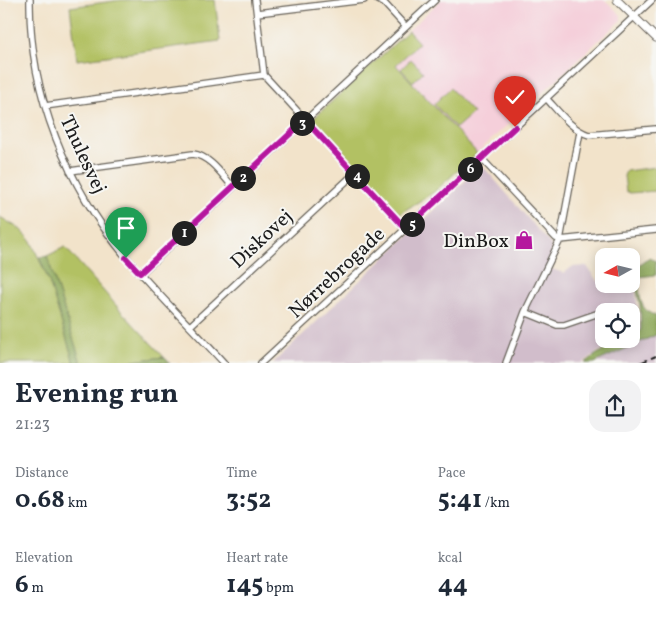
<!DOCTYPE html>
<meta charset="utf-8">
<style>
:root{--surface:#fff;--page:#f2f2f3;--text:#1f2937;--muted:#747a83}
body{margin:0;font-family:Vollkorn,serif;background:var(--page);color:var(--text);height:100vh;display:flex;flex-direction:column;font-size:19px;white-space:nowrap}
*{box-sizing:border-box;margin:0}
p{font-size:16px;color:var(--muted)}
.icon{flex:none;width:28px;height:28px;fill:none;stroke:currentColor;stroke-width:2;stroke-linecap:round;stroke-linejoin:round}
.map{position:relative;height:363px;overflow:hidden}
.side{display:flex;flex-direction:column;background:var(--surface);flex:1}
.side>*{flex:none}
.needle{width:32px;rotate:262deg}
.tools{position:absolute;left:595px;top:248px;display:grid;gap:10px}
.tools a{display:grid;place-items:center;width:45px;height:45px;border-radius:10px;background:var(--surface);box-shadow:0 2px 12px #0003;font-size:25px}
.pin{position:absolute;display:grid;place-items:center;width:42px;height:42px;color:#fff;margin:-51px -21px;border-radius:50% 50% 50% 0;rotate:-45deg;box-shadow:0 0 5px #0007}
.pin .icon{rotate:45deg}
.km{position:absolute;width:25px;height:25px;margin:-12px;border-radius:50%;background:#222;color:#fff;font-size:14px;line-height:25px;text-align:center}
.round{display:grid;place-items:center;flex:none;width:52px;height:52px;border-radius:15px;background:var(--page)}
.headline{display:flex;align-items:center;justify-content:space-between;height:85px;padding:0 15px}
h1{font-size:28px;font-weight:700;line-height:38px}
.stats{display:grid;grid-template-columns:repeat(3,1fr);gap:8px;height:85px;padding:5px 15px}
.stats div{display:grid;align-content:center}
.stats b{font-size:25px;font-weight:700}
.stats small{font-size:14px;font-weight:400}
.stats p{font-size:14px}
.map>svg:first-child{display:block}
</style>
<div class="map">
<svg width="656" height="363" viewBox="0 0 656 363">
<rect width="100%" height="100%" fill="#f6f6f2"/>
<filter id="ink" filterUnits="userSpaceOnUse"><feTurbulence type="fractalNoise" baseFrequency=".02" numOctaves="2"/><feDisplacementMap in="SourceGraphic" scale="10" xChannelSelector="R" yChannelSelector="G"/><feConvolveMatrix kernelMatrix="1 2 1 2 8 2 1 2 1" color-interpolation-filters="sRGB"/></filter>
<filter id="wash" filterUnits="userSpaceOnUse"><feTurbulence type="fractalNoise" baseFrequency=".0096" numOctaves="4" result="noise"/><feDisplacementMap in="SourceGraphic" scale="20" xChannelSelector="R" yChannelSelector="G"/><feGaussianBlur stdDeviation="1.12" result="paint"/><feColorMatrix in="noise" values="0 0 0 0 0 0 0 0 0 0 0 0 0 0 0 0 0 1.4 0 .05"/><feComposite in="paint" operator="in"/></filter>
<g filter="url(#wash)">
<rect width="100%" height="100%" fill="#f2e3ca"/>
<path fill="#f5cfda" d="M441 0H605L621 15V20L477 153 395 65 419 43 409 30Z"/>
<path fill="#d1bdcb" d="M482 165 551 245 552 269 564 273 572 267 587 266 597 281 604 280V284H631V278H634L640 330 631 334V311H604V339H623L596 353 583 363H273Z
M656 334V363H596L649 336Z"/>
<path fill="#b2c163" stroke="#676e40" d="M121 0H215L220 41 77 60 70 7Z
M408 31 419 43 396 65 477 153 434 192 399 214 313 122V119Z
M411 59 423 72 413 82 401 69Z
M450 88 473 113 456 128 434 104Z
M656 167V191L630 193 626 191 624 176 626 171Z
M0 217 20 229 30 239 49 281 74 363H0Z
M65 247 121 311 164 357 116 363H81L47 256Z"/>
<path fill="#8da759" stroke="#54623a" d="M47 256 81 363H74L49 281 39 257Z
M650 258 656 261V275L638 277C641 295 637 309 656 316V335L594 363H585L597 354 626 339H631V336L641 330 640 306 634 277H631V269Z
M164 357 170 363H116Z"/>
</g>
<g filter="url(#ink)">
<g fill="none" stroke-linecap="round" stroke-linejoin="round">
<g stroke="#676259" stroke-width="8">
<path id="minor" d="M30 0C29 94 67 186 126 257 157 294 192 328 224 363
M255 0 264 75 406 229
M378 0 384 3 406 27
M257 13 364 0
M546 98C559 112 571 129 589 135L656 129
M45 106 264 75
M481 158 556 238 560 240
M70 171 193 154C210 156 222 175 233 187
M560 240 656 230
M141 273 435 0
M525 312 557 325H564L596 314
M190 326 354 174
M261 363 652 0
M506 363 525 312 560 240 580 132"/>
</g>
<g stroke="#676259" stroke-width="9">
<path id="tertiary" d="M617 0 656 38"/>
</g>
<use href="#minor" stroke="#fff" stroke-width="5.5"/>
<use href="#tertiary" stroke="#fff" stroke-width="7"/>
<path stroke="#1c1c1c" stroke-width="2" stroke-dasharray="8 4" stroke-linecap="butt" d="M640 363 656 356"/>
</g>
</g>
<g fill="none" stroke-linecap="round" stroke-linejoin="round" filter="url(#ink)">
<g stroke="#fff" stroke-width="10">
<path id="route" d="M126 258 140 273 305 120 406 229 515 127"/>
</g>
<use href="#route" stroke="#b5179e" stroke-width="6"/>
</g>
<defs>
<g id="shop-bare" transform="scale(1.5)"><path d="M-5-2.5h2.3a2.7 3.5 0 0 1 5.4 0H5L5.5 6h-11ZM-1.5-2.5h3a1.5 2.3 0 0 0-3 0Z" fill="#b5179e" stroke="#f6f6f2" stroke-width="2.5" paint-order="stroke"/></g>
</defs>
<g fill-rule="evenodd">
<use href="#shop-bare" x="524" y="240"/>
</g>
<g text-anchor="middle" stroke-width="4" stroke-linejoin="round" paint-order="stroke">
<g font-size="20" fill="#1c1c1c" stroke="#f6f6f2">
<text transform="translate(84 154) rotate(65)" y="7">Thulesvej</text>
<text transform="translate(261 238) rotate(-43)" y="7">Diskovej</text>
<text transform="translate(336 272) rotate(-43)" y="7">Nørrebrogade</text>
</g>
<g font-size="20" fill="#1c1c1c" stroke="#f6f6f2" text-anchor="end">
<text x="509" y="247">DinBox</text>
</g>
</g>
</svg>
<div class="tools">
<a><svg class="needle" viewBox="-14 -14 28 28"><path d="M0-13l5 13h-10z" fill="#e53935"/><path d="M0 13l5-13h-10z" fill="#747a83"/></svg></a>
<a><svg class="icon" aria-label="locate" viewBox="0 0 24 24"><circle cx="12" cy="12" r="6"/><path d="M12 2v4M12 18v4M2 12h4M18 12h4"/></svg></a>
</div>
<div class="pin" style="left:126px;top:258px;background:#1e9e55"><svg class="icon" aria-label="arrive" viewBox="0 0 24 24"><path d="M6 21V4h12l-3 4 3 4H6"/></svg></div>
<div class="pin" style="left:515px;top:127px;background:#d93025"><svg class="icon" aria-label="check" viewBox="0 0 24 24"><path d="M5 12l5 5 9-10"/></svg></div>
<b class="km" style="left:184px;top:233px">1</b>
<b class="km" style="left:243px;top:178px">2</b>
<b class="km" style="left:302px;top:123px">3</b>
<b class="km" style="left:357px;top:176px">4</b>
<b class="km" style="left:412px;top:224px">5</b>
<b class="km" style="left:470px;top:169px">6</b>
</div>
<section class="side">
<div class="headline"><div><h1>Evening run</h1><p>21:23</p></div><a class="round"><svg class="icon" aria-label="share" viewBox="0 0 24 24"><path d="M12 15V3M7 8l5-5 5 5M5 13v7h14v-7"/></svg></a></div>
<div class="stats">
<div><p>Distance</p><b>0.68<small> km</small></b></div>
<div><p>Time</p><b>3:52</b></div>
<div><p>Pace</p><b>5:41<small> /km</small></b></div>
</div>
<div class="stats">
<div><p>Elevation</p><b>6<small> m</small></b></div>
<div><p>Heart rate</p><b>145<small> bpm</small></b></div>
<div><p>kcal</p><b>44</b></div>
</div>
</section>
